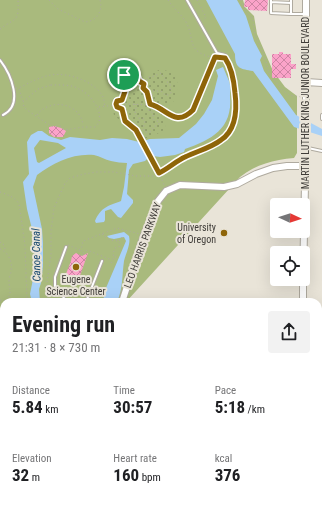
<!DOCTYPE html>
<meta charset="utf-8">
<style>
:root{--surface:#fff;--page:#f2f2f2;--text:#202124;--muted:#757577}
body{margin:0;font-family:"Roboto Condensed",sans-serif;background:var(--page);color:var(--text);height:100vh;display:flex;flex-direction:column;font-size:15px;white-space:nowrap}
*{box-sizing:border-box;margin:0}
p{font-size:13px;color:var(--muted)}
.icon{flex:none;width:22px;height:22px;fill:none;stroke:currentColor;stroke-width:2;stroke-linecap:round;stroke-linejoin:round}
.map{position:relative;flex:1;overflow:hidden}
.panel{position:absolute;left:0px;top:298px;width:322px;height:212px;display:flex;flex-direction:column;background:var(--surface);border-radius:12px 12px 0 0;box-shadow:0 4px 16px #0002}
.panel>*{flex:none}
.needle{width:26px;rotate:93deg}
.fabs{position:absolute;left:270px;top:198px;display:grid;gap:8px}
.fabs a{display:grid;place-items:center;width:40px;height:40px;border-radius:4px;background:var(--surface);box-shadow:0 4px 16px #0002;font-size:20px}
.pin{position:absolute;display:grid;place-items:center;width:34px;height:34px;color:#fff;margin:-17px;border:2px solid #fff;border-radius:50%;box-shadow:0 1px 4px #0007}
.round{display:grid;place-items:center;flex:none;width:42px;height:42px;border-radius:4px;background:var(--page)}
.head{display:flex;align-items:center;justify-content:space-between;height:68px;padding:0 12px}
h1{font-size:22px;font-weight:700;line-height:30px}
.figures{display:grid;grid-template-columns:repeat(3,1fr);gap:6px;height:68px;padding:4px 12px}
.figures div{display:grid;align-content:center}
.figures b{font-size:17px;font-weight:700}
.figures small{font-size:11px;font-weight:400}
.figures p{font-size:11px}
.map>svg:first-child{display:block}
</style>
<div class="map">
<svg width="322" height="510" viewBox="0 0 322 510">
<defs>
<pattern id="garden-dots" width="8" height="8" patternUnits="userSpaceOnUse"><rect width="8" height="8" fill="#a9ba7d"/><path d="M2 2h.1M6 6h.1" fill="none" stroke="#8b9867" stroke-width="1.8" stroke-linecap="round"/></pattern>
<pattern id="building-cross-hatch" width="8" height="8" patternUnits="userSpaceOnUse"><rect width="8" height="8" fill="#fba3c9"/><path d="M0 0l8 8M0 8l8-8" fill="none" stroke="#cd86a4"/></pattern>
</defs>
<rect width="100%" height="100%" fill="#e9e4d8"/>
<path fill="#a9ba7d" d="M0 0H243L245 7 254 16 257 34 273 71 285 87 297 96V153L294 158C273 160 257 164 240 177L126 302H4V506H35L30 510H0Z
M89 506H286L285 510H91Z"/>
<path fill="url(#garden-dots)" d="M161 69C180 74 180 84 174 101L163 107C162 114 166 120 165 129 158 134 148 140 139 138L114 115 111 103C114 97 116 95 122 94L125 86 123 76 128 73 130 74 133 82Z"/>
<path fill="#a9d1f7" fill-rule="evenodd" d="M206 0H237L246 16 254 41 262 56 260 60 264 71 296 115 322 129V136L294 127 253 71C241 69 235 69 235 54Z
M223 67C225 72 227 76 229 81 231 86 230 92 230 96 233 129 211 140 185 149L184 152 175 155 160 157 153 156 149 157 145 161 133 164 129 170 127 194 133 200V203L121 218 118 217 111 209 105 211V220L104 222 96 223 95 221C101 207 108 206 121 201L124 187 127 163C122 163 116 162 111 161 105 160 100 156 94 155 73 153 53 163 37 175L33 187 42 229 43 243V266L41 283 39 289 40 302H32L30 294 35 269 34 237 27 209 23 182 29 174 27 142 31 135 38 131H42L49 136 61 140 70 137 100 140 112 138 127 139 139 142 150 139 179 138 196 124 204 114 212 100 218 76 216 70ZM40 140 58 143 66 148 39 163 37 162 34 148Z
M124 232 129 236C131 244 126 253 124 261 122 275 123 289 117 302H105L103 295 126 241 124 237 114 239 109 238 107 236Z"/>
<path fill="url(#building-cross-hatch)" d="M245 0H268L267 11 248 10V7H244Z
M279 52H283V54H291V64H296V69H291V78H272V54H279Z
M54 126 61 128 66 131 63 137H54L49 133V127Z
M76 253 82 256 88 253 77 284 64 279 71 261 72 256Z
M120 506H161V510H122Z
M205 506H244L243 510H203Z"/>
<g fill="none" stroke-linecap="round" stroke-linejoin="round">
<g stroke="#afaa9f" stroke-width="4">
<path id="lane" d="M187 0 217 53
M271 0V13L291 14
M291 0V14H304
M271 2 291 3
M217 53 225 55 228 59
M0 60C11 74 24 105 3 115
M156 105C172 114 184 130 196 104L213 61 217 53
M322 115V119
M308 148 322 151
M66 247 55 277V286L67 302
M86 302 102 261
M318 323H322
M318 477H322
M92 506 94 510
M111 506 113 510
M246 510 248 506
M266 510 267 506
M283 510 284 506"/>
</g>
<g stroke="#afaa9f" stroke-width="8">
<path id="secondary" d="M306 82 322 83
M303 279 306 137V0
M122 302 144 235 158 201 166 191 180 185 224 187 237 184 256 174 273 168 287 166H305
M303 302V279
M302 506V510
M36 510 41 506"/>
</g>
<path stroke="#ada9a0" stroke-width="1" stroke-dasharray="1 3" stroke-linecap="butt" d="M49 0 58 9 85 22C97 21 103 11 100 0
M168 0C173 8 181 14 186 22 195 39 186 51 211 57
M197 0 206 17 203 21
M241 0 244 8 253 19 255 34 264 54 269 73 282 90 289 95 302 97
M0 29C16 17 19 23 18 0
M51 85C60 85 71 84 79 89 91 94 108 116 95 127H83L65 130 60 126H51L27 110 24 107 23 102 38 89Z
M16 88H19C29 83 39 77 51 75 67 72 95 81 103 97 104 99 104 103 105 106
M19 89 23 101
M122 99C125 91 129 83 124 75L128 71 136 73 139 81 144 84
M125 104 154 105
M135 104 136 108 135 114 138 118 144 119 145 122 143 128 145 132H150L154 127 159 124V122L153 119V113L149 111 153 91H161L165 95H168L171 93 170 84 166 81 161 73 152 77H148L143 87V89L147 92 151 101
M99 107 115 105
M122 109 117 107 116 104 117 101 119 99 124 101C126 105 125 107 122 109L125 121 133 127 140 137 159 173 165 187
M37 115C49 98 80 102 83 125
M0 192C8 195 15 197 19 204L25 245 27 302
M102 234 110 240 118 241 120 244 119 247 115 248 113 254 114 257 111 263
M119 241 123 236
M0 242 4 245 5 249
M68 245 80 250
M0 249C8 252 13 262 11 271 11 274 9 277 9 280 9 292 13 290 6 302
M83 253 87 250 112 260
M83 255 81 250 83 241 117 228 140 234
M115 257H118
M0 300 6 301
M48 302 47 282 51 255V231L54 208 65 183 70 178 84 174 97 172H114L136 176H153L167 169 184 157 221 141 229 132 236 114 234 86 232 73 227 62
M4 306V317
M0 371 4 363
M0 380 4 387
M0 398H4
M0 439 4 438
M0 461 4 460"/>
<use href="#lane" stroke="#fff" stroke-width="2"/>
<use href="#secondary" stroke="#fff" stroke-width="6"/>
</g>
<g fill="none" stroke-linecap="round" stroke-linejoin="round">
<g stroke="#fff" stroke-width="8">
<path id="route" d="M215 57 225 58C232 68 234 81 235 93 237 109 236 130 221 140 211 148 197 151 185 157 176 161 169 168 159 173L136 130 125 121 122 109 117 107 116 104 117 101 122 100C125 91 129 83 124 75L128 71 136 73 139 81 144 84 143 88 147 92 150 104C168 109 175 128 193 110Z"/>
</g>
<use href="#route" stroke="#8e6509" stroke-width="5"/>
</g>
<g fill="#8e6509" stroke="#e9e4d8" stroke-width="1.5">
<circle cx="224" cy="233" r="4"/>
<circle cx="76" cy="267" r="4"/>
</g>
<g text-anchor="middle" stroke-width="4" stroke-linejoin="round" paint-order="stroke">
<g font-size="10" fill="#3f3c38" stroke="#e9e4d8">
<text transform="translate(305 103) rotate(-90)" y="4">MARTIN LUTHER KING JUNIOR BOULEVARD</text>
<text transform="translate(142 245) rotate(-70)" y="4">LEO HARRIS PARKWAY</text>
</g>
<g font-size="10" fill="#3f3c38" stroke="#e9e4d8" text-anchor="end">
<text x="216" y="231">University<tspan x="216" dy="12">of Oregon</tspan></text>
<text x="76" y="283" text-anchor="middle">Eugene<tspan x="76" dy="12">Science Center</tspan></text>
</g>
<g font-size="11" font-style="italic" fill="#12446c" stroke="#e9e4d8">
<text transform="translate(36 255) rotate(-91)" y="4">Canoe Canal</text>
</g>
</g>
</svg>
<div class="fabs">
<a><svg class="needle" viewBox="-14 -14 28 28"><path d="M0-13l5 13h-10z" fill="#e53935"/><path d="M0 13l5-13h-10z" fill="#757577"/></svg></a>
<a><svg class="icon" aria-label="locate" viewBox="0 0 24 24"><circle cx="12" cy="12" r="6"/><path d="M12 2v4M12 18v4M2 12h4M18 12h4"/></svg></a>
</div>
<div class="pin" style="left:124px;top:75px;background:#1e9e55"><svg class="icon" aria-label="arrive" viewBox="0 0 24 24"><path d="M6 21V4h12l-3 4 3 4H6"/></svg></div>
<section class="panel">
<div class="head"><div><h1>Evening run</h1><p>21:31 · 8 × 730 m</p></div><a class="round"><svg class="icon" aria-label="share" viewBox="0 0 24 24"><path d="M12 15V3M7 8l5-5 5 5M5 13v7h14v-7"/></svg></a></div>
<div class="figures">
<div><p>Distance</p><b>5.84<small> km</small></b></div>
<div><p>Time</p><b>30:57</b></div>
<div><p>Pace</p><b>5:18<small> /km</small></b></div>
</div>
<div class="figures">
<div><p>Elevation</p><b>32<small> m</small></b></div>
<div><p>Heart rate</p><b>160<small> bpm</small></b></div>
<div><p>kcal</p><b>376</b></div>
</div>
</section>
</div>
